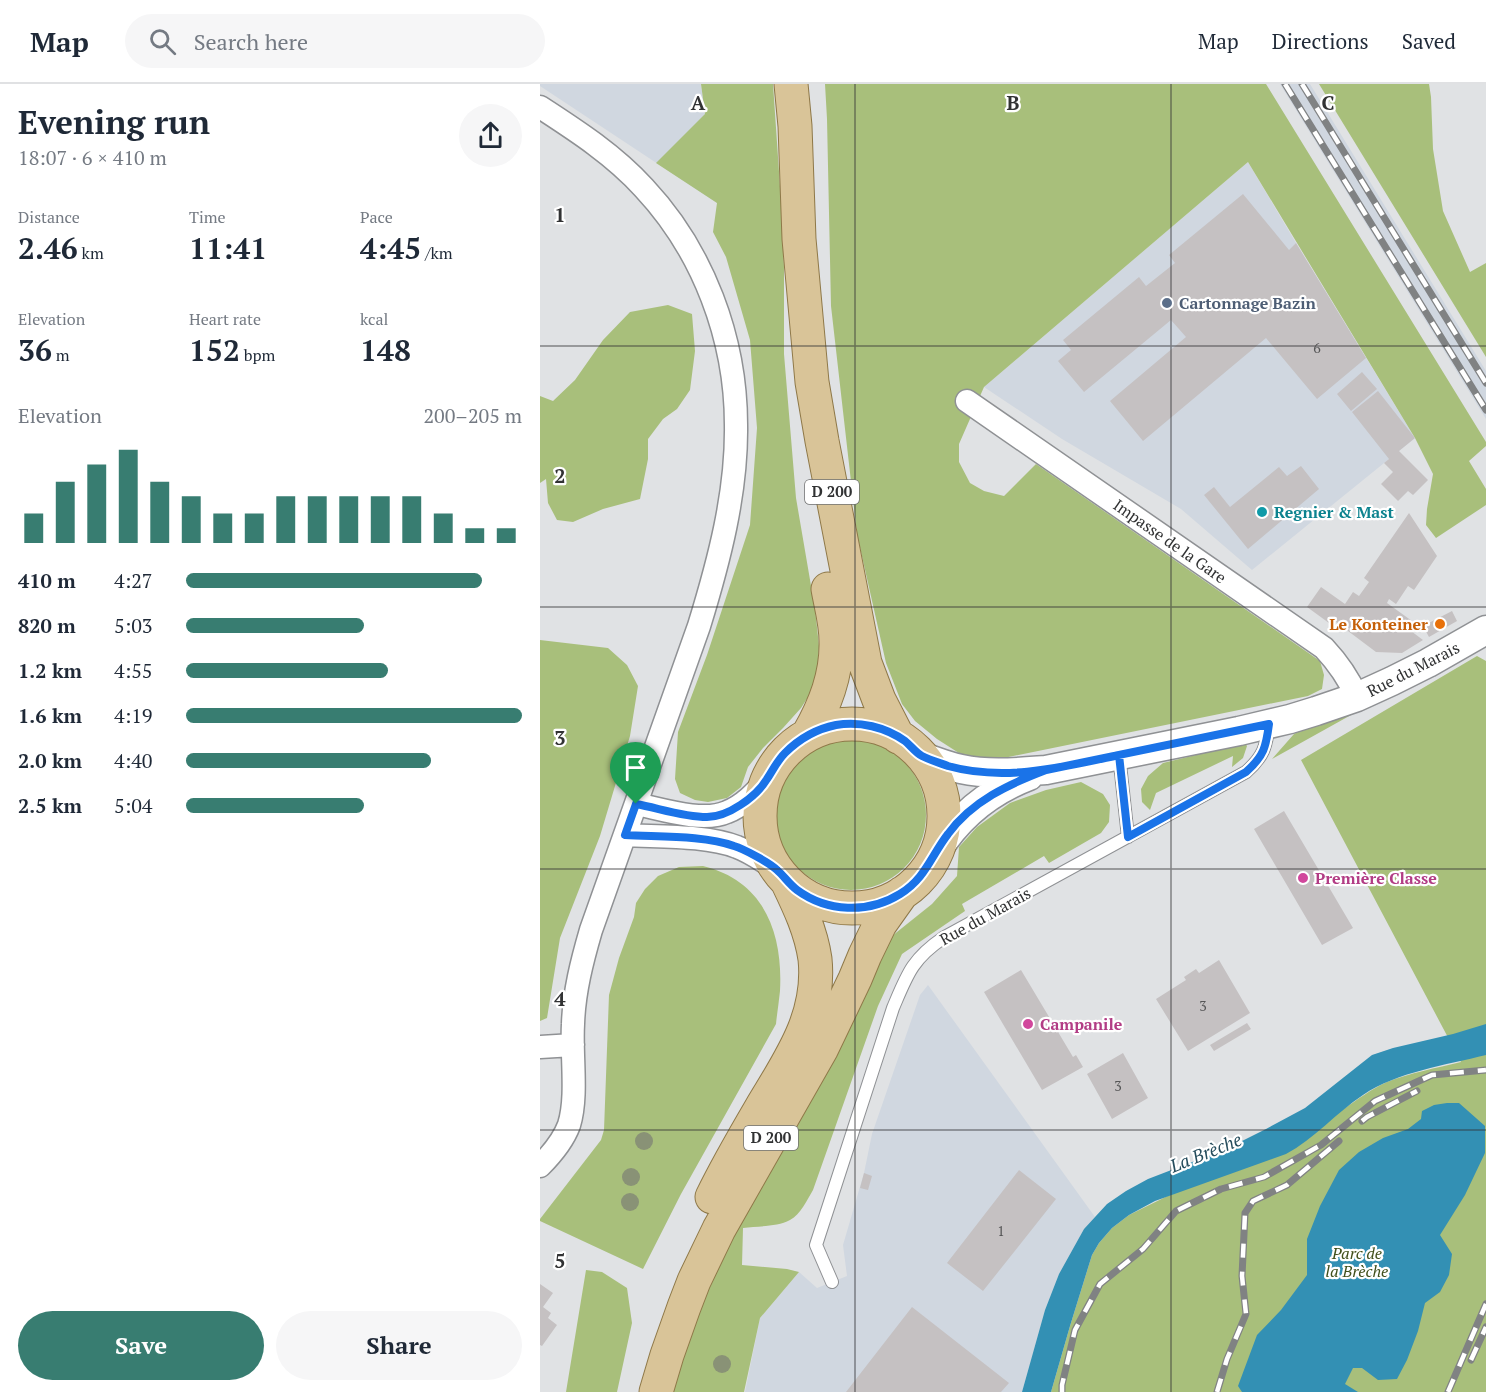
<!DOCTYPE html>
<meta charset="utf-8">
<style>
:root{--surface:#fff;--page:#f6f6f7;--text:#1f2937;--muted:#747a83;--line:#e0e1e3;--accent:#387d71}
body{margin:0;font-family:"PT Serif",serif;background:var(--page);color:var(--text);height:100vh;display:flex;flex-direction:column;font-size:22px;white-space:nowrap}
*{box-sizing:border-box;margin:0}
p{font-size:20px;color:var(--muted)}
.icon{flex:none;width:33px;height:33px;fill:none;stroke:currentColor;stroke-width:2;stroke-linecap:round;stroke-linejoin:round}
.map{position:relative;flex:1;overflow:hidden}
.side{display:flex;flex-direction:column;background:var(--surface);width:540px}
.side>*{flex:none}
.pin{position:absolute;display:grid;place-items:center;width:51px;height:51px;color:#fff;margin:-62px -26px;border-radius:50% 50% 50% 0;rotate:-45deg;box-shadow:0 0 6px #0007}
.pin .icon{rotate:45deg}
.round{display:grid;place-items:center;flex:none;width:63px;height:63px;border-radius:32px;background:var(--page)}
.headline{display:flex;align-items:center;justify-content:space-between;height:102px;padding:0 18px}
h1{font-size:33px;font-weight:800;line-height:45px}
.stats{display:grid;grid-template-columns:repeat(3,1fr);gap:9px;height:102px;padding:6px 18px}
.stats div{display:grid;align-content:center}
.stats b{font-size:30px;font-weight:800}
.stats small{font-size:16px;font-weight:400}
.stats p{font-size:16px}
.chart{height:168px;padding:12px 18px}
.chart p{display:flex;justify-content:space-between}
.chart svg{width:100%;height:108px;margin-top:6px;stroke:var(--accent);stroke-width:6}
.action{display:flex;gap:12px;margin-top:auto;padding:12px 18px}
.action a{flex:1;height:69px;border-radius:36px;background:var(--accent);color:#fff;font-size:24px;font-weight:800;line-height:69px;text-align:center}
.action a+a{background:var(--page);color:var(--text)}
ul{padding:0 18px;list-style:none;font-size:20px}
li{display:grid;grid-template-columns:96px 72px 1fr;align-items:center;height:45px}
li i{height:15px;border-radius:8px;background:var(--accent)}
header{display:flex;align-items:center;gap:36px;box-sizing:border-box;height:84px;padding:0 30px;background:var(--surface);border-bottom:2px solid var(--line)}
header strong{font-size:28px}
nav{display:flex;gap:33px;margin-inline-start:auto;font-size:21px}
.search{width:420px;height:54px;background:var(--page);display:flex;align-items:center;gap:15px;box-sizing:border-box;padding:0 21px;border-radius:33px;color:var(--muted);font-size:22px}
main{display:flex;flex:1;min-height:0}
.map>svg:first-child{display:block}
</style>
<header>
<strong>Map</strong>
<div class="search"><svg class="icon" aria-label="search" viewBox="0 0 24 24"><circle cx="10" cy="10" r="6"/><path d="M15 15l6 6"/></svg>Search here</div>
<nav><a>Map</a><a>Directions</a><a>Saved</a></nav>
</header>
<main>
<section class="side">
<div class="headline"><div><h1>Evening run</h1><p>18:07 · 6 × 410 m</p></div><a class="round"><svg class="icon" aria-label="share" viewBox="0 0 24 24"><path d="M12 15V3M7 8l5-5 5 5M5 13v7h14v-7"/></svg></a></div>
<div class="stats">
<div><p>Distance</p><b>2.46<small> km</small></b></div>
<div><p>Time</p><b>11:41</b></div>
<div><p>Pace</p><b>4:45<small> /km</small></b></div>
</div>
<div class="stats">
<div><p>Elevation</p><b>36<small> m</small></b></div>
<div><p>Heart rate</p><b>152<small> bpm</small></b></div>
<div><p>kcal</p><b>148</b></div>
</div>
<div class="chart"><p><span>Elevation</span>200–205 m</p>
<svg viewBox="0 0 160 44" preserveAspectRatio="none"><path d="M5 44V32M15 44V19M25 44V12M35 44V6M45 44V19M55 44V25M65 44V32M75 44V32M85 44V25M95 44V25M105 44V25M115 44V25M125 44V25M135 44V32M145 44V38M155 44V38"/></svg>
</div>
<ul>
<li><b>410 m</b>4:27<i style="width:88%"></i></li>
<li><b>820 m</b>5:03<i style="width:53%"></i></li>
<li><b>1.2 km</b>4:55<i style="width:60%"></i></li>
<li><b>1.6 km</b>4:19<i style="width:100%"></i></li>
<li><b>2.0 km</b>4:40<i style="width:73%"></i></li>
<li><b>2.5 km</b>5:04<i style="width:53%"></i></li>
</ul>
<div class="action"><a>Save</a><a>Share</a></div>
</section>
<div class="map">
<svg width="946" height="1308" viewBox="0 0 946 1308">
<rect width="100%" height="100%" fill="#e0e2e4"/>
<path fill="#d0d7e0" d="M0 0H161L177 119 0 2Z
M740 0H770L946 287V335Z
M708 78 756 159 875 354 712 486 641 425 522 355 444 303Z
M388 901 555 1133 544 1145 519 1190 505 1226 482 1308H205L220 1234 259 1188 277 1204 307 1192 303 1161 324 1089 332 1050 380 911Z"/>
<path fill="#a8bf7b" d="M161 0H233L241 117 244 183V270L256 414 275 525 279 562 277 599 261 624 243 644 223 664 208 683 201 703 187 714 168 718 155 716 140 709 135 695 138 648 167 571 210 441 217 344 210 256 186 173 173 148 177 119 116 79 165 30Z
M285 0H726L946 358V362L929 377 946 405V421L896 454 886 441 887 425 893 390 875 354 708 78 444 303 419 360V378L430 399 444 407 464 412 496 380 780 577 784 591 782 605 768 612 454 676 422 671 397 655 375 637 362 620 346 579 317 450 291 222 287 35Z
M779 0H889L891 13 893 65 903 127 930 188 946 179V273Z
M128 221 152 230 155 267 150 306 137 325 123 335 108 355V375L100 415 63 425 33 438 17 436 8 419 6 395 0 399V312L13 317 35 296 63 256 90 228Z
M0 556 68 564 87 581 98 602 90 652 60 752 20 854 7 934 0 937Z
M937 572 946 577V1308H511L530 1242 552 1171 559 1159 572 1144 589 1131 802 1026C817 1016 831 1005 847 998 870 989 896 984 921 978L761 676Z
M820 626 732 675 754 650 768 643Z
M236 731a75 75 0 1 1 150 0a75 75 0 1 1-150 0Z
M705 659 707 662 703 674 692 683 693 672 616 709 610 726 602 718 601 705 608 692 623 679Z
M541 698 563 710 570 721 569 738 561 749 509 779 504 772 422 820 425 827 362 870 338 922 273 1106C267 1116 261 1130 250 1136 237 1143 218 1142 203 1144L202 1181 247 1185 259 1188 220 1234 204 1308H131L150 1247 194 1144 347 856 392 820 417 792 419 763 437 743 470 719 506 706Z
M163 782C225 797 243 850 240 907 239 918 237 929 236 940L141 1110 103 1185 0 1137V1135L61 1056 64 1046 69 911 79 874 94 833 96 819 105 805 118 792 139 783Z
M46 1186 62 1188 87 1204 92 1239 77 1308H26Z"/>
<path fill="#3390b4" d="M946 940V971C906 981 857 988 823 1011 796 1029 774 1055 746 1070L615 1117 589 1131 572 1144 559 1159 552 1171 530 1242 511 1308H482L505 1226 519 1190 544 1145 567 1120 586 1107 608 1095 686 1065 726 1045 765 1024 832 971 853 964 913 950Z
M907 1019H919L945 1042V1069L925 1111 900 1151 912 1170 909 1191 900 1208 885 1219 878 1247 867 1276 857 1295 838 1296 822 1284H813L805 1300 818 1308H702L698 1302 717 1251 741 1226 767 1191V1155L780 1122 799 1086 819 1068 843 1054 868 1045 881 1035 882 1027 894 1021Z"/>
<path fill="#c5c1c2" d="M703 110 749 166 756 159 826 274 777 315 726 254 603 357 570 317 646 253 631 236 544 308 518 277 531 266 523 256 599 193 606 202 635 179 629 171Z
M822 288 837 305 811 327 797 310Z
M838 307 875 354 859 367 888 396 873 411 868 407 858 417 841 400 853 388 844 379 849 375 812 328Z
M761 382 779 405 708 465 664 411 674 403 690 423 739 383 747 392Z
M869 429 897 472 874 506 868 502 856 520 849 515 847 519 872 537 867 544 883 556 862 569 836 568 792 535 789 539 767 523 781 503 805 520 813 508 819 512 829 498 824 494Z
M912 527 917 537 889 553 883 542Z
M744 727 813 844 782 861 714 745Z
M679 876 710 929 648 967 616 915 646 896 644 893 656 885 659 889Z
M481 886 533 973 536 971 543 983 502 1006 444 908Z
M707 939 711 945 674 967 670 961Z
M583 969 608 1014 572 1035 547 990Z
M479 1086 516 1115 443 1207 407 1179Z
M324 1089 332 1092 328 1106 320 1104Z
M0 1200 13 1209 3 1223 11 1229 8 1234 17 1241 2 1262 0 1261Z
M372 1223 469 1299 461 1308H306Z"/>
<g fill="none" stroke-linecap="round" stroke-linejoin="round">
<g stroke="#8f9194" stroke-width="14">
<path id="service" d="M579 671 588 753
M292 1198 276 1161 353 924C367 891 372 875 403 854L706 688C724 672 726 663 729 640"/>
</g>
<g stroke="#8f9194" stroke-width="25">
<path id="minor" d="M0 23C37 47 74 71 104 104 163 167 196 254 196 341 197 409 179 477 159 542L51 846C42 877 34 908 33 940 31 971 38 1012 29 1041 23 1057 12 1070 0 1082
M427 317 784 564C799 580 808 593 817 613
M96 720C121 725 163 739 187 728 203 722 216 708 227 696
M85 751C117 753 167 751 197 763 211 768 224 778 238 786
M0 963 33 961"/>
</g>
<g stroke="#8f9194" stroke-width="31">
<path id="tertiary" d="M381 672C394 677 407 682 421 685 449 691 478 688 506 686L699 647 750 635 776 627 817 613 852 597 888 579 946 546
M397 767C419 732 450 707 489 692"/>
</g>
<g stroke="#8e7848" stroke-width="35">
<path id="primary" d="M251 0 255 42 259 155 272 298 282 357 325 579 339 616 358 653
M220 732a92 92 0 1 1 184 0a92 92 0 1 1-184 0Z
M268 651C285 621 297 591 296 557 296 539 291 522 288 505
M172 1113C187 1082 204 1053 221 1024 249 977 281 933 275 875 271 847 259 822 247 797
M116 1308 127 1271 144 1223 154 1197 179 1145 282 964 315 895 325 871 340 840 362 809"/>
</g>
<use href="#service" stroke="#fff" stroke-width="12"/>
<use href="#minor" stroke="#fff" stroke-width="22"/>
<use href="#tertiary" stroke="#fff" stroke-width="28"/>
<use href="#primary" stroke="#d9c498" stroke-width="33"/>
<g stroke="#808283" stroke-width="7">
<path id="rail" d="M745 0 946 326
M762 0 946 299
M822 1037 827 1033 877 1007
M931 1276 946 1243
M522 1308V1301L535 1246 560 1200 603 1165 636 1127 681 1105 724 1093 781 1061 835 1017 892 991 946 986
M677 1308 687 1275 706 1230 702 1192 705 1129 713 1117 747 1101 799 1057
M908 1308 946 1220"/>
</g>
<use href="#rail" stroke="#fff" stroke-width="4.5" stroke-dasharray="14" stroke-linecap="butt"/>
</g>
<g fill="#899276">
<circle cx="104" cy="1057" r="9"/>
<circle cx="91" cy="1093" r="9"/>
<circle cx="90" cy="1118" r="9"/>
<circle cx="182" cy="1280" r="9"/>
</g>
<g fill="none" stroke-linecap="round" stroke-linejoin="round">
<g stroke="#fff" stroke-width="12">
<path id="route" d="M96 720 85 751C117 753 164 751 194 762 204 765 230 779 237 786 244 792 249 800 257 806 287 828 328 830 360 810 385 795 391 772 408 750 432 717 469 700 506 686L729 640C726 663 724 672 706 688L588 753 579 671C523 683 465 698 408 682 400 679 390 676 382 672 376 669 371 662 365 657 345 643 320 637 296 641 276 645 259 655 245 669 237 677 233 686 227 695 216 713 188 733 167 733 144 733 118 724 96 720"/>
</g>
<use href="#route" stroke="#1a73e8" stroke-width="8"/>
</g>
<path fill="none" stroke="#313233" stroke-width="1.5" stroke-opacity="0.55" d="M315 0V1308M631 0V1308M0 262H946M0 523H946M0 785H946M0 1046H946"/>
<circle fill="#5c6f8a" stroke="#fff" stroke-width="2" cx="627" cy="219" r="6"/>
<circle fill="#0f9aa8" stroke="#fff" stroke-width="2" cx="722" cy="428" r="6"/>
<circle fill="#e8710a" stroke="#fff" stroke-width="2" cx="900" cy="540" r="6"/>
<g fill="#d1479c" stroke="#fff" stroke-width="2">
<circle cx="763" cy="794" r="6"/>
<circle cx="488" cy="940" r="6"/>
</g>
<g text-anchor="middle" stroke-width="4.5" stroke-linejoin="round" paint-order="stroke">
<g font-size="14" fill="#565657">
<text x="777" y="269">6</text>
<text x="663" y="927">3</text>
<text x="578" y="1007">3</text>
<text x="461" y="1152">1</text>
</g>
<g fill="#fff" stroke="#6f7070" stroke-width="1.5">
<rect x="265" y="396" width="54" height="24" rx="4.5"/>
<rect x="204" y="1042" width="54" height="24" rx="4.5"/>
</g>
<g font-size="15" font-weight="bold" fill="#313233">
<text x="292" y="413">D 200</text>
<text x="231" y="1059">D 200</text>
</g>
<g font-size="16" font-weight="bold" fill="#4e5e75" stroke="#fff" text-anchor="start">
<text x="639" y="225">Cartonnage Bazin</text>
</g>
<g font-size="16" font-weight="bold" fill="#0d838f" stroke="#fff" text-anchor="start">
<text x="734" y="434">Regnier &amp; Mast</text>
</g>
<g font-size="16" fill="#313233" stroke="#fff">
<text transform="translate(630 457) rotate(35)" y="6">Impasse de la Gare</text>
<text transform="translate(873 585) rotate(-27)" y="6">Rue du Marais</text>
<text transform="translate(445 832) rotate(-29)" y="6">Rue du Marais</text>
</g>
<g font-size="16" font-weight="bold" fill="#c56008" stroke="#fff" text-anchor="end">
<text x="888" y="546">Le Konteiner</text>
</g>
<g font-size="16" font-weight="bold" fill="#b23c85" stroke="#fff" text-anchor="start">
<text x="775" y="800">Première Classe</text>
<text x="500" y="946">Campanile</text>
</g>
<g font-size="16" font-style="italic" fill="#41501c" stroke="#fff">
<text x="817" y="1175">Parc de<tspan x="817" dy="18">la Brèche</tspan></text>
</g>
<g font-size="18" font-style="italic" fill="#254c5c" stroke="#fff">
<text transform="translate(666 1069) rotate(-22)" y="6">La Brèche</text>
</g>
</g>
<g font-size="20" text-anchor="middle" font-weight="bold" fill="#313233" stroke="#fff" stroke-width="4.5" stroke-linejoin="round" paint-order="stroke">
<text x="158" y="26">A</text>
<text x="473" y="26">B</text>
<text x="788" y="26">C</text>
<text x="20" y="138">1</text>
<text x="20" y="399">2</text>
<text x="20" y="661">3</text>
<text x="20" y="922">4</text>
<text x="20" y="1184">5</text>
</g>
</svg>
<div class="pin" style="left:96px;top:720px;background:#1e9e55"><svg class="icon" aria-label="arrive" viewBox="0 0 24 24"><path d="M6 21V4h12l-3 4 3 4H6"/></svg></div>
</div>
</main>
